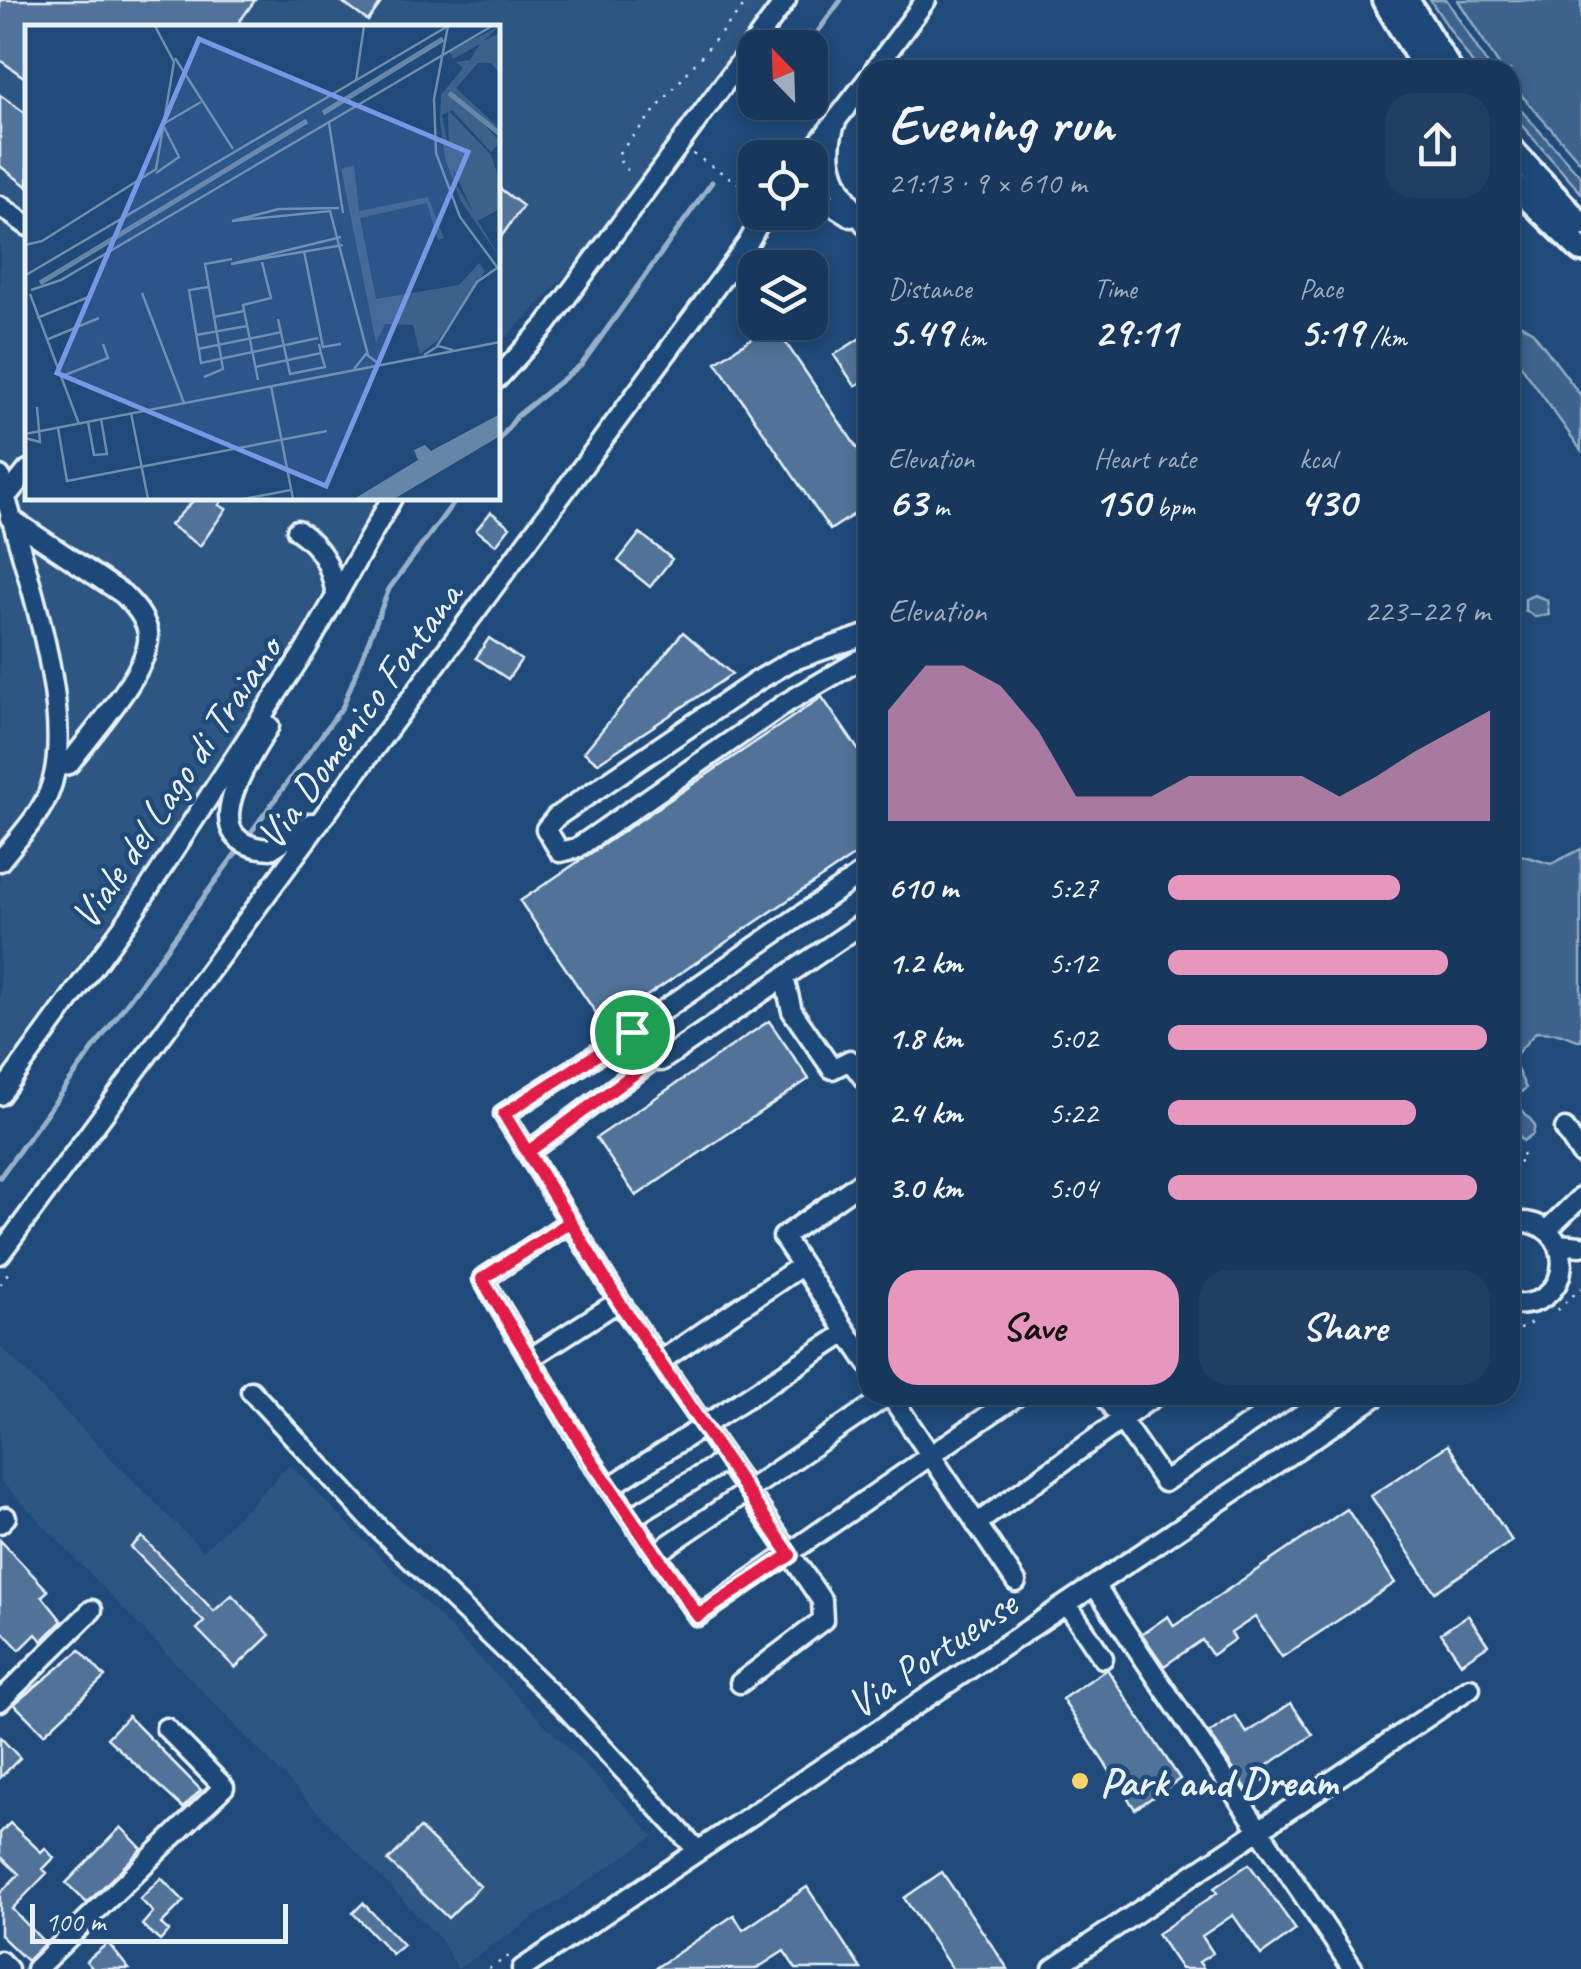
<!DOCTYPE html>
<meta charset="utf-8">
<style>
:root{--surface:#17385c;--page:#203f62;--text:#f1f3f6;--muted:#9eacbb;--line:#365272;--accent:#e797bd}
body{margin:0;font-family:Caveat,sans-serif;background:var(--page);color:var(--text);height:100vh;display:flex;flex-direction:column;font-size:38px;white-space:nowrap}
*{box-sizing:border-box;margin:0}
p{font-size:32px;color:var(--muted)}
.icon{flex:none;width:55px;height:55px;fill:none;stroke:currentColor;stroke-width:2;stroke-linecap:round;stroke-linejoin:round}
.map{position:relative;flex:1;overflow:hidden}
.panel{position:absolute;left:858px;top:60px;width:662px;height:1345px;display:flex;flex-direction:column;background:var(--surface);border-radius:30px;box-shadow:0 5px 15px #0003,0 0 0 2px var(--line)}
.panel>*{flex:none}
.needle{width:65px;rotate:337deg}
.buttons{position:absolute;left:738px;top:30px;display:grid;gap:20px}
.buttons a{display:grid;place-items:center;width:90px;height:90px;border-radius:20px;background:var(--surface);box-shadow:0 5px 15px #0003,0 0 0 2px var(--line);font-size:50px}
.scale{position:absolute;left:30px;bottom:25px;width:258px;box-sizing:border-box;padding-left:10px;border:5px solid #e8f1f8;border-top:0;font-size:28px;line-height:35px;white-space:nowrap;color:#e8f1f8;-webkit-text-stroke:8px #1f4a7a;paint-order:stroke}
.pin{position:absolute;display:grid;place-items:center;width:85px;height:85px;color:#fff;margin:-42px;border:5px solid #fff;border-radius:50%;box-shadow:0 2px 10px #0007}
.round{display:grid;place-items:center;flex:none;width:105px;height:105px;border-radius:30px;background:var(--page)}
.headline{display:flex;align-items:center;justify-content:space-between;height:170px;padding:0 30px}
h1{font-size:55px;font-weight:700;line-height:75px}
.metrics{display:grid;grid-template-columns:repeat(3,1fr);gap:15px;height:170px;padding:10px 30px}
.metrics div{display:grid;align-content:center}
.metrics b{font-size:42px;font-weight:700}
.metrics small{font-size:28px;font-weight:400}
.metrics p{font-size:28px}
.chart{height:280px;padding:20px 30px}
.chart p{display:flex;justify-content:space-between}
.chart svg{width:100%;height:180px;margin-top:10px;fill:var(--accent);opacity:.7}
.action{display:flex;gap:20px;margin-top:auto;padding:20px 30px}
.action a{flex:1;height:115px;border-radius:30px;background:var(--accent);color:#111;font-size:40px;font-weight:700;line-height:115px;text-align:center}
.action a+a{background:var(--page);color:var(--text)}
ul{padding:0 30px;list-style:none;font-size:32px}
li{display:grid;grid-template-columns:160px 120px 1fr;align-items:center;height:75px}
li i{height:25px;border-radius:12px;background:var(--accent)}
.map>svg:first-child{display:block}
</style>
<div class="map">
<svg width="1581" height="1969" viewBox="0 0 1581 1969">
<rect width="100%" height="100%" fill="#1f4a7a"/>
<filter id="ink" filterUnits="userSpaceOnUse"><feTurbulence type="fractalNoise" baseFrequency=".01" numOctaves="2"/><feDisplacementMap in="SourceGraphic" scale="20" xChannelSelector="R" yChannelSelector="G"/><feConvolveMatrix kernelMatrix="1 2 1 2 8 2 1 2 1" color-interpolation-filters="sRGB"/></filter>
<g filter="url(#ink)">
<path fill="#2e5683" d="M0 0H772L591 249 498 346V28H28V498H384L342 554 247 733 0 1072Z
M0 1346 203 1551 290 1465 654 1836 458 1969 441 1940 0 1480Z"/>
<path fill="#3c628c" stroke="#92aac2" stroke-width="2.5" d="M1430 0H1447L1491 70H1477Z
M1458 0H1581V163L1510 82V70H1502Z
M1510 98 1581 177V193L1510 112Z
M1510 318 1533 332 1581 396V450L1510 350Z
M1534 595 1547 600 1549 615 1535 617 1525 610V599Z
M1581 849V1041L1558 1033 1536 1032 1512 1059 1526 1088 1513 1099 1535 1125 1533 1134 1523 1141 1510 1122V852L1551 864Z"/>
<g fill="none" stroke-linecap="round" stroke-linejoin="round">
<path stroke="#9ab0c7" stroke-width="5" d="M806 48 841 0
M775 111 776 102
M498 442 517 416 582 364 712 182
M0 1177 343 706 389 589 457 498"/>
</g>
<path fill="#517399" stroke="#e8f1f8" stroke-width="2.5" d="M0 0H255L235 28H28V80L0 60Z
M339 0H383L368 21Z
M0 95 28 115V187L0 166Z
M498 187 523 206 498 241Z
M773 324 868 464V535L853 515 830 530 716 362Z
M862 337 868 346V378L855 386 834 355Z
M196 498H224L219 505 226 509 200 546 170 525Z
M491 512 510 527 496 545 476 530Z
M640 533 672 559 650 587 618 561Z
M683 632 732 674 598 763 584 752Z
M489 638 521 660 508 679 476 658Z
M822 697 868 764V846L604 1025 520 901Z
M769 1021 809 1079 636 1196 596 1138Z
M1448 1445 1512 1541 1435 1592 1371 1496Z
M1347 1509 1395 1583 1282 1657 1255 1617 1231 1633 1235 1639 1212 1655 1202 1640 1164 1666 1142 1634 1168 1616 1174 1626Z
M142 1537 214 1611 232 1595 270 1635 235 1668 197 1629 204 1622 131 1547Z
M0 1540 48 1591 42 1596 62 1621 42 1641 36 1634 20 1650 0 1629Z
M1468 1615 1488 1645 1461 1663 1441 1633Z
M80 1650 105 1677 44 1734 14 1704Z
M1107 1669 1180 1779 1135 1809 1062 1699Z
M1291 1703 1313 1735 1268 1765 1274 1773 1248 1791 1209 1733 1235 1716 1247 1733Z
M128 1716 201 1790 183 1808 107 1738Z
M0 1737 20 1758 0 1778Z
M10 1823 41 1852 45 1848 54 1858 43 1869 47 1873 12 1909 45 1943 27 1961 0 1935V1893L19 1874 0 1856V1833Z
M121 1827 142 1849 87 1903 66 1883Z
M420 1828 480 1886 448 1918 388 1861Z
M1249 1864 1296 1930 1261 1955 1233 1915 1202 1936 1213 1953 1199 1962 1204 1969H1181L1157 1934 1217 1893 1214 1888Z
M942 1872 1008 1969H952L904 1898Z
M161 1878 184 1901 161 1924 169 1931 160 1941 142 1925 153 1912 140 1899Z
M807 1887 861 1969H796L784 1951 756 1969H654L734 1915 743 1930Z
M363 1903 403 1945 392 1954 353 1913Z
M108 1943 129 1969H93L86 1961Z"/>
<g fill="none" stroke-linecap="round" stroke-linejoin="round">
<g stroke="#e8f1f8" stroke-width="25">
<path id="minor" d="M874 70 926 0
M837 119C818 164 841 193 868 228
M807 158 868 79
M810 191 851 217
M0 206 28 226
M498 378 546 325 786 0
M0 476C20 557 80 715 49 792 40 816 16 840 0 861
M5 498 28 470
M10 518 123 594C134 605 145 617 148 633 153 667 89 736 69 764L56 767
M297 530C323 548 330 565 336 594
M868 634 791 661 757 681 556 817 546 829 560 852 577 848 786 703 868 655
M269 726C249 760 189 845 271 849L311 823
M868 869 632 1032 637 1056 661 1061 868 920
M784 977 792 1011 832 1069 850 1060 868 1084
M632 1032 504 1114 619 1301 822 1601 823 1620 740 1683
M0 1095 130 917 306 649 392 498
M1565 1129 1581 1154
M528 1152 650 1062
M868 1177 783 1237 868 1364
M570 1222 483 1279 589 1458 698 1616 1018 1395
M1510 1222C1580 1214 1578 1312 1510 1304
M1548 1229 1581 1197
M1558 1244 1581 1246
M0 1254 748 243 765 212
M532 1357 619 1301
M662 1360 801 1266
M251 1391 379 1529 566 1708 698 1851
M890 1395 1016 1582
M1104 1395 1164 1482 1292 1395
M610 1487 846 1333
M632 1517 726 1460
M0 1523 6 1517
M976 1524 1156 1395
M655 1554 888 1395
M1095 1586 1353 1969
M1067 1604 1103 1658
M0 1701 92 1610
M0 1961 8 1969
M36 1969 224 1787 166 1728
M522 1969 1378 1395
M1053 1969 1470 1688"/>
</g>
<g stroke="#e8f1f8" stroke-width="30">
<path id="major" d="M1384 0 1426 70
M1407 0 1450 70
M1510 148 1581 224
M1510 181 1581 250"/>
</g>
<path stroke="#e8f1f8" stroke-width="2.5" stroke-dasharray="2.5 8" stroke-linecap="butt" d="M693 154 755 194
M628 170 622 166 618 154 749 0
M783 220 788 212
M860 245 868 255
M1510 1136 1525 1158 1510 1168
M0 1284 11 1269
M1557 1310 1581 1288
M1510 1334 1537 1320
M489 1969 509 1956"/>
<use href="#minor" stroke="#1f4a7a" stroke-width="18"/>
<use href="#major" stroke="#1f4a7a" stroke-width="22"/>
</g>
</g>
<g fill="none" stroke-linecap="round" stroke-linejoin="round" filter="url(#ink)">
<g stroke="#fff" stroke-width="20">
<path id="route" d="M632 1032 638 1056 650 1062 528 1152 619 1302 790 1555 698 1616 590 1458 482 1279 570 1222 504 1114 632 1032"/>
</g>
<use href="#route" stroke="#e11d48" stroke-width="12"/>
</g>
<circle fill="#ffd166" stroke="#1f4a7a" stroke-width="4" cx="1080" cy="1781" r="10"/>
<g text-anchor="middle" stroke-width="9" stroke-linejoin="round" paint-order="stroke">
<g font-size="42" fill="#e8f1f8" stroke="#1f4a7a">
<text transform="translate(358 715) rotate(-54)" y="15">Via Domenico Fontana</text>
<text transform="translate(175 782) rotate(-56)" y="15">Viale del Lago di Traiano</text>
<text transform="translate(931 1653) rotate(-34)" y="15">Via Portuense</text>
</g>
<g font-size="42" font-weight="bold" fill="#e8f1f8" stroke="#1f4a7a" text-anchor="start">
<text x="1100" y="1796">Park and Dream</text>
</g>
</g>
<g transform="translate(25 25)">
<rect width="475" height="475" fill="#1f4a7a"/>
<path d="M475 1 458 16 475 8V48L466 38H453L431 63 475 104 452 91 475 117 466 127 427 85 417 90 431 159 475 233 435 175 420 133 415 97 416 70 438 43 431 37 445 35 455 19 428 34 424 26ZM423 85 466 130 475 156V184L452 196 424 135ZM329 140 334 186 403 172 419 213 413 215 402 178 335 193 351 274 434 260 454 238 460 246 413 315 395 329 388 300 360 299 351 317 316 144Z" fill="#3c628c"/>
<path d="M475 389V411L369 474H329L393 435 389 425 400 420 406 426Z" fill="#6685a7"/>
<path fill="none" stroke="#6685a7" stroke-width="5" d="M424 68 475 109M298 88 418 14M15 258 282 96"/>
<path fill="none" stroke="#6f8dac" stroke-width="2.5" d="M423 1 409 74 411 128 435 192 475 246M150 33 208 124M331 56 339 1M140 98 176 77M304 98 318 188M131 148 154 132 139 102M314 183 254 184 207 196 305 186 343 330M316 212 206 239 318 220M0 220 17 216 131 144 149 37 130 1M279 226 298 322 316 319M1 250 423 1M183 262 164 265 176 338 293 313M6 265 36 255 467 1M117 268 159 378M5 269 54 399M189 292 219 286M12 293 66 271M253 294 265 349 300 342 296 328M171 310 222 301M21 315 74 293M412 321 452 257 475 241M173 324 257 307M399 330 413 321 428 325M230 342 296 328 294 319M329 344 341 329 354 339M35 352 83 333 78 319M179 352 198 344 180 239 207 234M233 355 218 280 246 273 237 237M246 361 268 474M106 388 123 474M63 397 69 430 82 429 76 394M33 403 42 456 302 406M0 409 475 317M0 413 15 417 12 382M218 474 266 465"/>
<path fill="#7897e6" fill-opacity="0.15" stroke="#7897e6" stroke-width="5" d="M174 14 443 127 301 461 32 348Z"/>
<rect width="475" height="475" fill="none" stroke="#e8f1f8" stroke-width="5"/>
</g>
</svg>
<div class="buttons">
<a><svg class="needle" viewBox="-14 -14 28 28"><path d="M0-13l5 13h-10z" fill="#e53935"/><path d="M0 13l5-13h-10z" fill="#9eacbb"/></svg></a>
<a><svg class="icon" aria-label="locate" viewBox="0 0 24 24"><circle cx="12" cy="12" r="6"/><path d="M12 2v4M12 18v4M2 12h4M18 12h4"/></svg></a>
<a><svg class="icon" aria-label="layers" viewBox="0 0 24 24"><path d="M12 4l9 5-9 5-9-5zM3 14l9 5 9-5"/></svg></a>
</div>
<div class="scale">100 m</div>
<div class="pin" style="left:632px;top:1032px;background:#1e9e55"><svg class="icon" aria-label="arrive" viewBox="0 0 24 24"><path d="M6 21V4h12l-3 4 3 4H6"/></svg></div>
<section class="panel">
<div class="headline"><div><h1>Evening run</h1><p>21:13 · 9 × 610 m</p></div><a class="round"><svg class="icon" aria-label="share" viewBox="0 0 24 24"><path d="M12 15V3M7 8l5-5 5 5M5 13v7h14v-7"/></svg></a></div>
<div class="metrics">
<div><p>Distance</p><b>5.49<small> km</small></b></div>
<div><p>Time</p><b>29:11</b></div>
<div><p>Pace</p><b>5:19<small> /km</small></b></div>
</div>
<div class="metrics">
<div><p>Elevation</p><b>63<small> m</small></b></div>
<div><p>Heart rate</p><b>150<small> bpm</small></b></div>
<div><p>kcal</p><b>430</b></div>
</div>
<div class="chart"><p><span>Elevation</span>223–229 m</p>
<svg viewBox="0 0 160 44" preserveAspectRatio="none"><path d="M0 44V17L10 6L20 6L30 11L40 22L50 38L60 38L70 38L80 33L90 33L100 33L110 33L120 38L130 33L140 27L150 22L160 17V44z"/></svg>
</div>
<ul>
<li><b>610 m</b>5:27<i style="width:72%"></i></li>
<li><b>1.2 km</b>5:12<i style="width:87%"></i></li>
<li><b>1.8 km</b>5:02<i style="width:99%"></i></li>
<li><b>2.4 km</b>5:22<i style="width:77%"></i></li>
<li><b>3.0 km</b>5:04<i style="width:96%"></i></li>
</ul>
<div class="action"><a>Save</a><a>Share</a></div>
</section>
</div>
